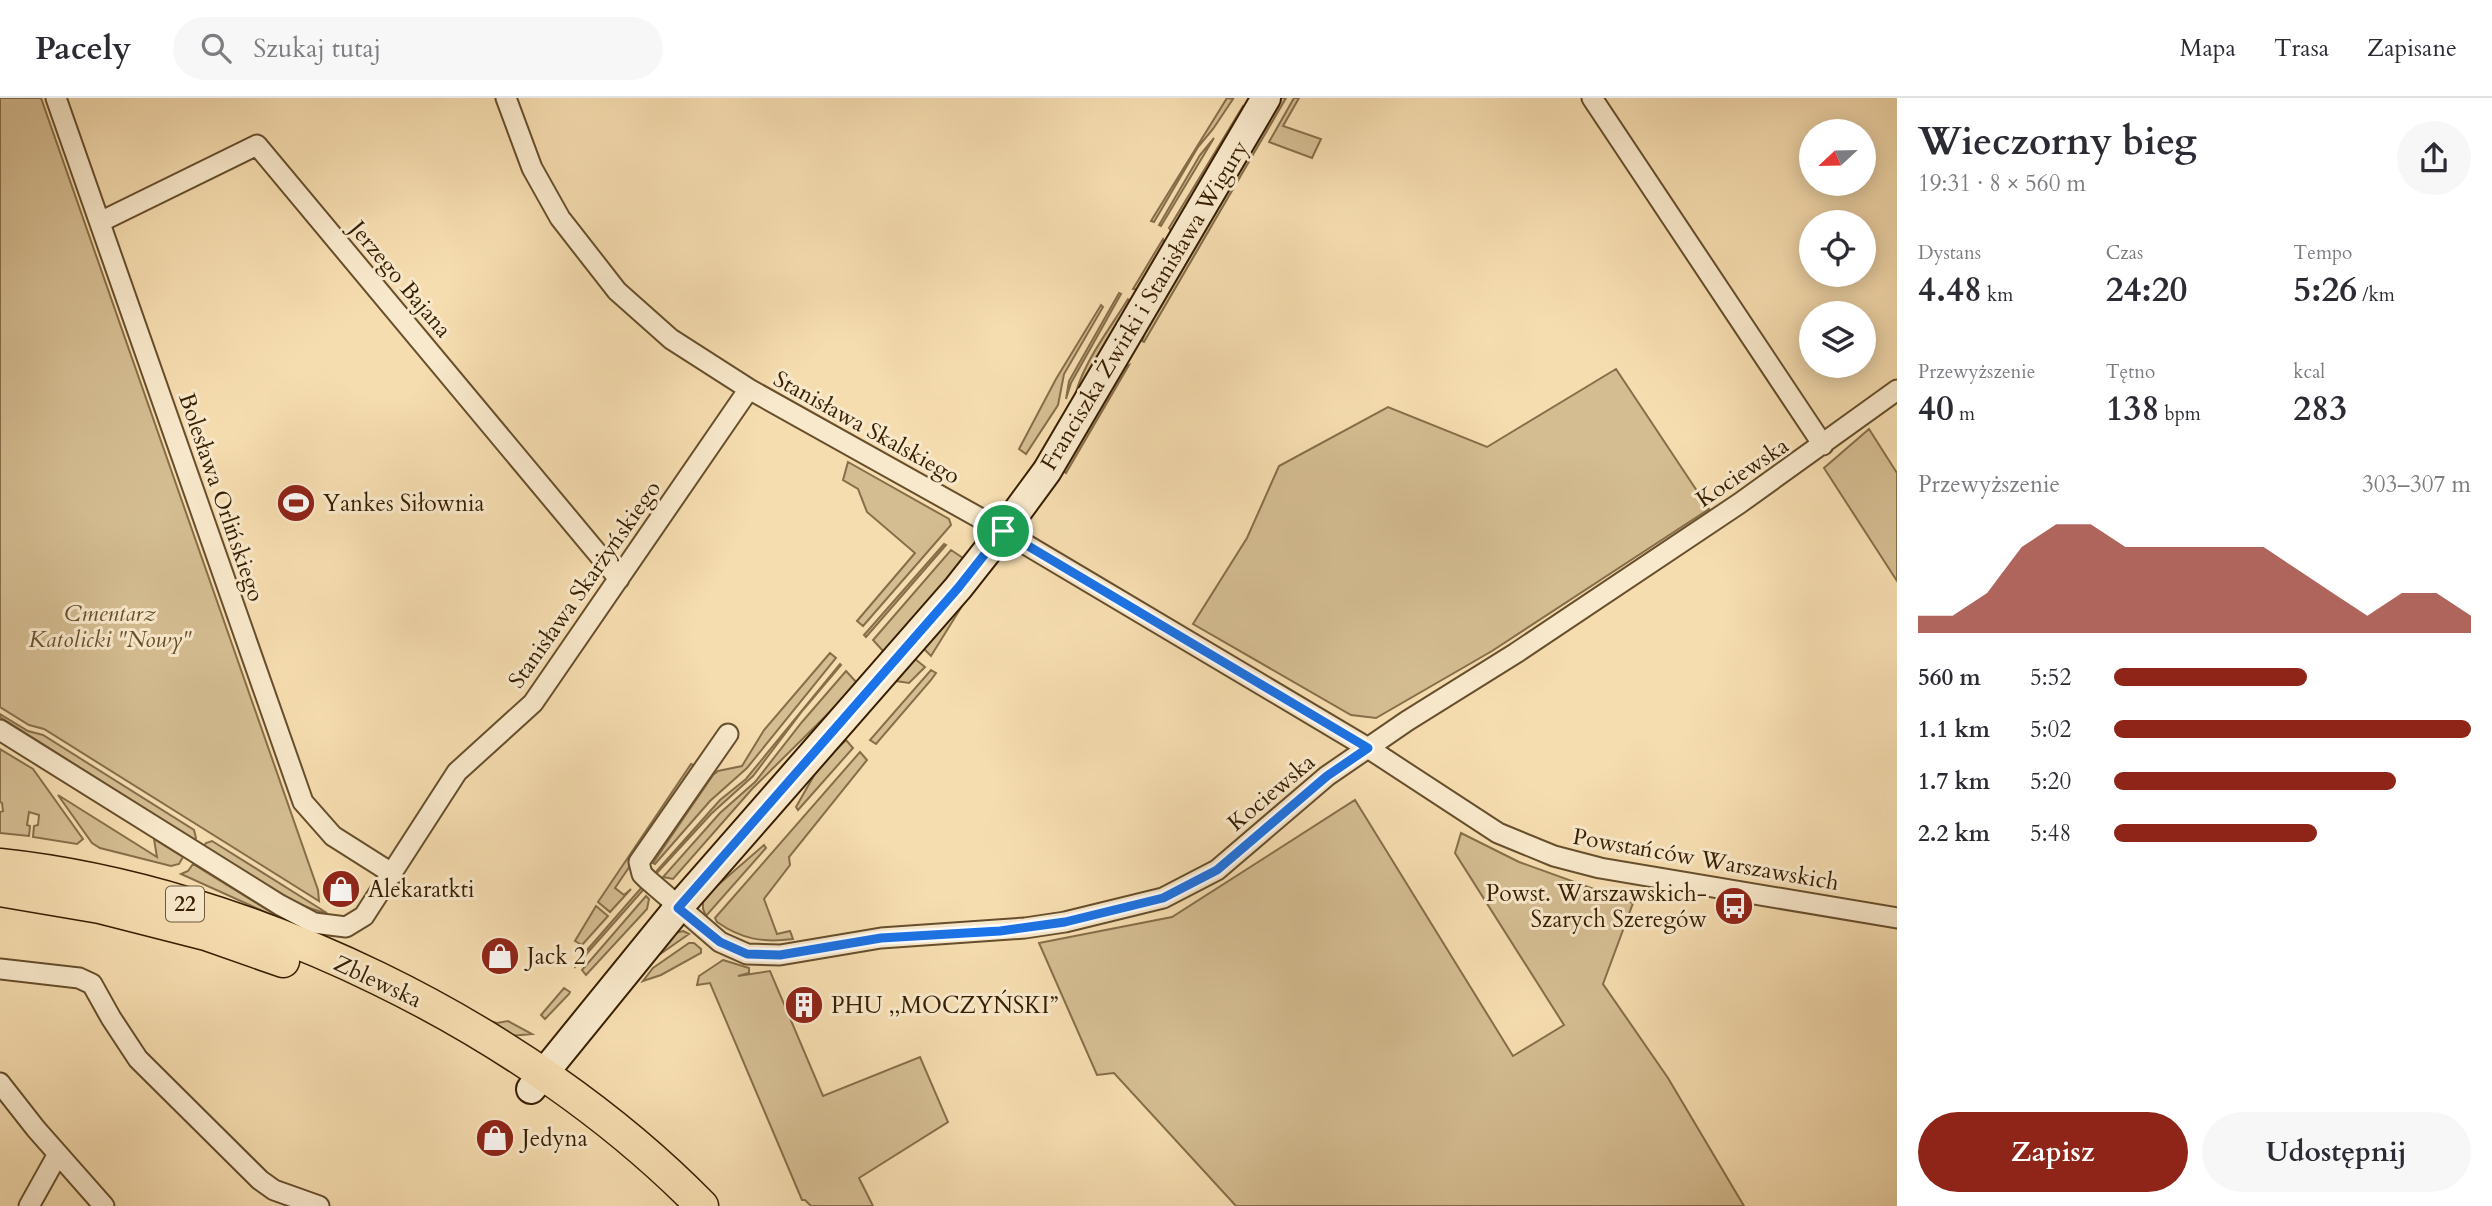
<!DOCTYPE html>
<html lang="pl">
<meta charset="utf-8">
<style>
:root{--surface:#fff;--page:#f7f7f7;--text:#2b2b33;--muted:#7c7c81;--line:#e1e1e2;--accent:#8f2418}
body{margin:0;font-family:Cardo,serif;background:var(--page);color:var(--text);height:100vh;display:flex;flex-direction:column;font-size:26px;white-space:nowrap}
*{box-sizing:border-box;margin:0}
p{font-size:23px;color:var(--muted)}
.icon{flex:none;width:38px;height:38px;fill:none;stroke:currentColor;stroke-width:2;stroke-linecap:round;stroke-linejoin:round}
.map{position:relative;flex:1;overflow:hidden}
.sheet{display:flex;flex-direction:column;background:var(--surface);width:595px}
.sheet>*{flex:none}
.needle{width:46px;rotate:248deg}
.buttons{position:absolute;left:1799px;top:21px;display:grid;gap:14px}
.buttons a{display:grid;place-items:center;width:77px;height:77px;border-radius:50%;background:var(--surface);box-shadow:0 4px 18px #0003;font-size:35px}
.pin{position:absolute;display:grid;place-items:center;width:60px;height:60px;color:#fff;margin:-30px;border:4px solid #fff;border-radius:50%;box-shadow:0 2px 7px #0007}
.round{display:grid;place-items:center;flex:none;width:74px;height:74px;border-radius:37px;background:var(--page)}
.overview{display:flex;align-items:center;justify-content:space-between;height:119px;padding:0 21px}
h1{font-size:38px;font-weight:800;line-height:52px}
.figures{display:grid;grid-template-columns:repeat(3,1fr);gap:10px;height:119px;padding:7px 21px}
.figures div{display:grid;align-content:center}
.figures b{font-size:35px;font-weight:800}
.figures small{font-size:19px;font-weight:400}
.figures p{font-size:19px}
.chart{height:196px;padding:14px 21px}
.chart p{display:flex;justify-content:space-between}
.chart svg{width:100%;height:126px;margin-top:7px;fill:var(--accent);opacity:.7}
.cta{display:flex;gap:14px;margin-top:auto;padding:14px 21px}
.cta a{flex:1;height:80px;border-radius:42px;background:var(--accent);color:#fff;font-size:28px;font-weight:800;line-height:80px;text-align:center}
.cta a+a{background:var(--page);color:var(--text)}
ul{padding:0 21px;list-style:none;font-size:23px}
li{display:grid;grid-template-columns:112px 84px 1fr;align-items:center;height:52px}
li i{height:18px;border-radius:9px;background:var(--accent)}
header{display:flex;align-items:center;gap:42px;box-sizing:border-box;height:98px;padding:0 35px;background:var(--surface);border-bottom:2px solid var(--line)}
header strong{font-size:33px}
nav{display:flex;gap:38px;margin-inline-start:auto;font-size:24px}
.search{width:490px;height:63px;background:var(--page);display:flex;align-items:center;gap:18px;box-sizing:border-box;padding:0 24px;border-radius:38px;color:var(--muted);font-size:26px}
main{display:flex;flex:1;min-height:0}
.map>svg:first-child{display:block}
</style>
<header>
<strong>Pacely</strong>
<div class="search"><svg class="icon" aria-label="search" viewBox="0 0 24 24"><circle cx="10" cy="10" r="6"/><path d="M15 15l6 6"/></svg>Szukaj tutaj</div>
<nav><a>Mapa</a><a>Trasa</a><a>Zapisane</a></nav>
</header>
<main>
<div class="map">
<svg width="1897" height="1108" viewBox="0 0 1897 1108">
<rect width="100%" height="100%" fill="#f6ddb0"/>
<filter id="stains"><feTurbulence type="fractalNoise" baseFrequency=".00286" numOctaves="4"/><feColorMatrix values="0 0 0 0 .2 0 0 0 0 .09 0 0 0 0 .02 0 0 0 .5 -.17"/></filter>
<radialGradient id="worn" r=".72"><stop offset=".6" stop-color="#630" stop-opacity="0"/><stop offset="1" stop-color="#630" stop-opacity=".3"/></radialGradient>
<path fill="#d5bd92" stroke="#866e49" stroke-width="2" d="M0 0H41L318 792 319 803 44 631 29 627 0 609Z
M1227 0 1233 1 1213 31 1198 49 1154 124 1151 123Z
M1280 0H1286L1144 244 1142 243 1146 232Z
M1294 0H1299L1283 28 1321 41 1312 60 1269 44Z
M1243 8 1246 11 1172 134 1169 130Z
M1214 40 1161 128 1159 127 1200 57Z
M1163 141 1166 147 1139 192 1133 191Z
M1119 195 1121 196 1071 285 1066 301 1069 283Z
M1128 201 1133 204 1073 307C1079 269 1108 234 1128 201Z
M1101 207 1103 209 1064 276 1058 307 1026 356 1019 351 1056 281Z
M1129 267 1066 375 1062 372 1119 277 1124 269Z
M1616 271 1709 411 1492 553 1376 620 1351 617 1193 526 1247 440 1279 368 1388 309 1487 349Z
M1869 331 1897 375V483L1824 370Z
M848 364 949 421 951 427 863 528 857 523 915 455 867 414 858 391 843 382Z
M944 446 946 447 866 539 864 537Z
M951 452 963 460 964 466 887 553H883L873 542 874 541Z
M967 500 931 558 924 551Z
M830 555 836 560 747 670 710 703 655 766 653 765 713 677 718 673 742 668 764 632Z
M915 561 925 569 909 585 896 583Z
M840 566 841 567 803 612 753 678 711 716 655 777 654 776 720 702 746 681Z
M931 572 936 575 931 582 876 646 870 642Z
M846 573 858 586 752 691 673 781 663 779 720 715 755 684 802 624Z
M0 616 28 633 43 637 194 732 196 740 194 742 0 619Z
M846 642 853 650 798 712 796 709 820 667Z
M0 651 33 671 83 741 77 746 33 739 34 728 38 727 39 717 29 714 27 727 30 728 29 738 0 735V714L3 713 2 705 0 704Z
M860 654 867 662 789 759 790 767 764 801 777 836 790 833 793 841C763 845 741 841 717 824L715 820Z
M691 666 697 669 615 790 624 797 631 791 610 814 598 804Z
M58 697 157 759 154 741 183 759 179 766 171 768 100 750 92 745Z
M1355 702 1513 958 1564 927 1455 755 1461 735 1519 764 1633 805 1603 886 1668 980 1744 1108H1236L1114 975 1097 977 1039 845 1172 819Z
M212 743 327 815C298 812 232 765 204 748L206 745Z
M764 747 766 750 706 818 703 811V800Z
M193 766 287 824 181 776 188 773Z
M642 789 644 791 575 869 574 867Z
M646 798 649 801 647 811 586 877 582 872Z
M596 808 608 818 582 847 575 843Z
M683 833 689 836 656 859 675 835Z
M689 845H694L701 851V855L661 877 643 883 653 870Z
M723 862 749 870V875L738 878 770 873 823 998 920 959 948 1024 859 1080 873 1108H811L805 1102H802L710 885 697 887 699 878Z
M564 890 570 894 569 896 545 921 541 917Z
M443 899 490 923 497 925 508 923 532 936 510 938Z"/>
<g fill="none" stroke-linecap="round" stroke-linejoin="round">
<g stroke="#664e2c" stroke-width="23">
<path id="minor" d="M56 0 303 704 333 738 393 776
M506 0 532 70 560 120 617 193 671 241 749 291 1003 433 1368 650 1498 735 1554 758 1600 770 1897 820
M1592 0 1823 347
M100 124 257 47 619 481
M0 632 280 807 314 825 346 829 364 818 457 674 533 605 749 291
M728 636 639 764 642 776 647 781 720 844 747 856 780 857 881 840 1025 830 1065 824 1163 800 1217 772 1327 678 1407 623 1516 555 1740 405 1897 292
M0 871 79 880 92 886 111 920 138 961 260 1082 274 1092 319 1108
M0 985 36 1031 104 1108
M29 1108 58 1056"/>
</g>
<g stroke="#361e00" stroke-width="32">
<path id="secondary" d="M531 991 678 810 958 490 1003 433 1047 373 1266 0"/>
</g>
<g stroke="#361e00" stroke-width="35">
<path id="primary" d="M0 767C247 793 528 930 702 1108
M0 792 100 809 206 836 283 863"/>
</g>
<use href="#minor" stroke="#f9e9cc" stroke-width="19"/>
<use href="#secondary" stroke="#f9e9cc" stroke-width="28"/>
<use href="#primary" stroke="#f6ddb0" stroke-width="32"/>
</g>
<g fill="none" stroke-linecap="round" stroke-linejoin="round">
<g stroke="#fff" stroke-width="14">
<path id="route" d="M1003 433 1368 650 1327 678 1217 772 1163 800 1065 824 1000 833 881 840 780 857 747 856 720 844 678 810 958 490Z"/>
</g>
<use href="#route" stroke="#1a73e8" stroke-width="9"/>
</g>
<defs>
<g id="stadium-disc" transform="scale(2.0125)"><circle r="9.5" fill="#8f2418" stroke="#f9e9cc"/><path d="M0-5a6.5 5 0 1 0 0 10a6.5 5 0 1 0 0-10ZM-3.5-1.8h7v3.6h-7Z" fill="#fff"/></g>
<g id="shop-disc" transform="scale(2.0125)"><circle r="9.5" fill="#8f2418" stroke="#f9e9cc"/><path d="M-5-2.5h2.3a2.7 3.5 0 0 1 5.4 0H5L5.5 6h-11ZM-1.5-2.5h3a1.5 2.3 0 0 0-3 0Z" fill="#fff"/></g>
<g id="bus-disc" transform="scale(2.0125)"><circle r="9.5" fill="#8f2418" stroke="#f9e9cc"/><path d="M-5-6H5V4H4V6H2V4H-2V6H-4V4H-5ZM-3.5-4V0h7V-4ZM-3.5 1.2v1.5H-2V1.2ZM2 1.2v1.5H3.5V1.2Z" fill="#fff"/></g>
<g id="building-disc" transform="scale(2.0125)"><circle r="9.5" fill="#8f2418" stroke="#f9e9cc"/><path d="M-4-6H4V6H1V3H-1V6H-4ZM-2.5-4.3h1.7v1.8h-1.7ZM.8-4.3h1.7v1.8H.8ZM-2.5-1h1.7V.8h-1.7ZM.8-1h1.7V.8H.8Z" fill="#fff"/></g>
</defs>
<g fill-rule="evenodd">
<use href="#stadium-disc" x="296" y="405"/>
<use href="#shop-disc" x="341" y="791"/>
<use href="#bus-disc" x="1734" y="808"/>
<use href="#shop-disc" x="500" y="858"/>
<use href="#building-disc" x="804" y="907"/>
<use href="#shop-disc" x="495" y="1040"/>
</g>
<g text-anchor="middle" stroke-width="6" stroke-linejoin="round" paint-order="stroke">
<rect fill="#f9e9cc" stroke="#705b3d" stroke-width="2" x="166" y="788.5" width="38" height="35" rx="5"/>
<g font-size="21" font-weight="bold" fill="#361e00">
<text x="185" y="813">22</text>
</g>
<g font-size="23" fill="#361e00" stroke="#f9e9cc">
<text transform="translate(401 181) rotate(50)" y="8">Jerzego Bajana</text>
<text transform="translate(1144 207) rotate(-59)" y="8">Franciszka Żwirki i Stanisława Wigury</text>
<text transform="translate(867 329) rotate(29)" y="8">Stanisława Skalskiego</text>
<text transform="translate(1742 374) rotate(-34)" y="8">Kociewska</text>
<text transform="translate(222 399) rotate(71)" y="8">Bolesława Orlińskiego</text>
<text transform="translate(584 486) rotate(-55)" y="8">Stanisława Skarżyńskiego</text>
<text transform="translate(1271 694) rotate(-40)" y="8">Kociewska</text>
<text transform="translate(1706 761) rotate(10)" y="8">Powstańców Warszawskich</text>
<text transform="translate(378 883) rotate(25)" y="8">Zblewska</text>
</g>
<g font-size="23" fill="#361e00" stroke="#f9e9cc" text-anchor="start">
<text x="323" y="413">Yankes Siłownia</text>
<text x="368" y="799">Alekaratkti</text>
<text x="1707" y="803" text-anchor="end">Powst. Warszawskich-<tspan x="1707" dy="26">Szarych Szeregów</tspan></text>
<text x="527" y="866">Jack 2</text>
<text x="831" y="915">PHU ,,MOCZYŃSKI”</text>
<text x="522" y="1048">Jedyna</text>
</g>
<g font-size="23" font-style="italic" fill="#664e2c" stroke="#f9e9cc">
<text x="110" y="523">Cmentarz<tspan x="110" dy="26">Katolicki "Nowy"</tspan></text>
</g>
</g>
<rect width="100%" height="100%" filter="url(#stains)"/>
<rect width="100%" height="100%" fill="url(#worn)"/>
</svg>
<div class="buttons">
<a><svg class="needle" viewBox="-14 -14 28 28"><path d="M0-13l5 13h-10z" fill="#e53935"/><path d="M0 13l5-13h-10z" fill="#7c7c81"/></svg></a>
<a><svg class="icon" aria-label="locate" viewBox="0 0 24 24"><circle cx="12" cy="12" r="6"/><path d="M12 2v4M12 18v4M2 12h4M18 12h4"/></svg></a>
<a><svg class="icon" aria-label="layers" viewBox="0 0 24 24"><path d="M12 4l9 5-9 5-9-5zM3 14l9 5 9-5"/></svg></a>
</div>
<div class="pin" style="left:1003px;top:433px;background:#1e9e55"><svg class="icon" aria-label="arrive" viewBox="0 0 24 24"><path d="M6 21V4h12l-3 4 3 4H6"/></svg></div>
</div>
<section class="sheet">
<div class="overview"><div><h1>Wieczorny bieg</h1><p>19:31 · 8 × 560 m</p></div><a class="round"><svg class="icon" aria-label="share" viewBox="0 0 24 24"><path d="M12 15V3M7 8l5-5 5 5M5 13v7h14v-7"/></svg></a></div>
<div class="figures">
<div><p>Dystans</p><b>4.48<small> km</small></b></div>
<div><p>Czas</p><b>24:20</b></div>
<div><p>Tempo</p><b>5:26<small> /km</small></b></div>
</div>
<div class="figures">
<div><p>Przewyższenie</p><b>40<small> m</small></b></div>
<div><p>Tętno</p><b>138<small> bpm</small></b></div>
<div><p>kcal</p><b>283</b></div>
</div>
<div class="chart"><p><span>Przewyższenie</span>303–307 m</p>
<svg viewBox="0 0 160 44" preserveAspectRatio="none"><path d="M0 44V38L10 38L20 30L30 14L40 6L50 6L60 14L70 14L80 14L90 14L100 14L110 22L120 30L130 38L140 30L150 30L160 38V44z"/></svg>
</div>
<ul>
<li><b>560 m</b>5:52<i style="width:54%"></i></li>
<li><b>1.1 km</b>5:02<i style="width:100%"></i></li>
<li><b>1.7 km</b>5:20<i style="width:79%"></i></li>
<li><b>2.2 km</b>5:48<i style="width:57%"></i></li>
</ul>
<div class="cta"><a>Zapisz</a><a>Udostępnij</a></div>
</section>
</main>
